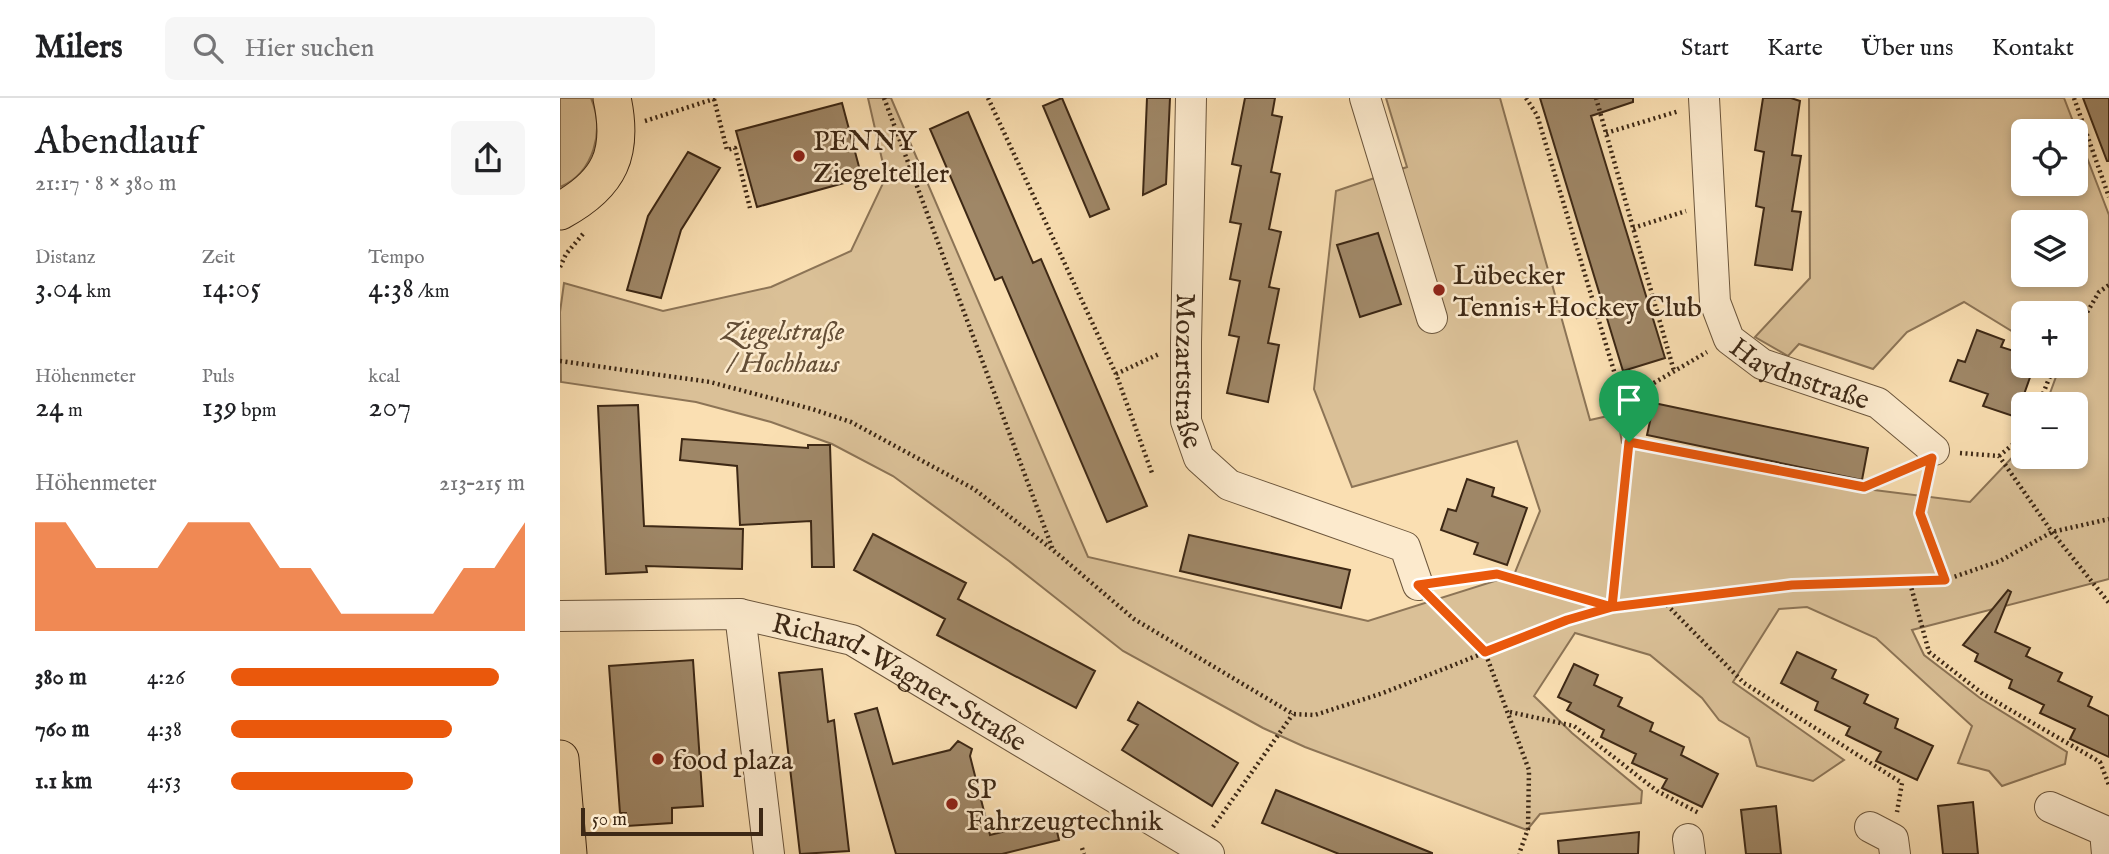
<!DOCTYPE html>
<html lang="de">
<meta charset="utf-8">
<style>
:root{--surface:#fff;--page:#f6f6f6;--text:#202124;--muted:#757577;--line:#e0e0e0;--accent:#ea580c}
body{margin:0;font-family:"IM FELL English",serif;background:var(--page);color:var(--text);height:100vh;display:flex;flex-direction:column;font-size:26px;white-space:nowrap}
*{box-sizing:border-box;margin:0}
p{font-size:23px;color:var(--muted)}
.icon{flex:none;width:38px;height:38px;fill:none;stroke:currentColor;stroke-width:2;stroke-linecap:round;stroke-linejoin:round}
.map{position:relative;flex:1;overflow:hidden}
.drawer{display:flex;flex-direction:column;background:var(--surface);width:560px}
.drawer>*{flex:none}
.tools{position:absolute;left:1451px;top:21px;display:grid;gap:14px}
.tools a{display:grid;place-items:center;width:77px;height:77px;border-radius:10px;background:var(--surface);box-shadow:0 4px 10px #0003;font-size:35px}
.scale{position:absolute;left:21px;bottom:18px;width:182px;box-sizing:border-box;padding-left:7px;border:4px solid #3d2815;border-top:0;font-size:19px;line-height:24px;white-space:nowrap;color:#3d2815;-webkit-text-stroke:5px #fceacd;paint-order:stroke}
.pin{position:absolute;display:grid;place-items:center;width:60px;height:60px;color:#fff;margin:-72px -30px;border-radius:50% 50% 50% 0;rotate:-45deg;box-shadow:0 0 7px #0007}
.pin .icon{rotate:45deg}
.round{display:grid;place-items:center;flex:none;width:74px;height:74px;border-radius:10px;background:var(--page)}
.headline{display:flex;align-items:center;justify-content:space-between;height:119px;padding:0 35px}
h1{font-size:38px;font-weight:600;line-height:52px}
.figures{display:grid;grid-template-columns:repeat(3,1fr);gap:10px;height:119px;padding:7px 35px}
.figures div{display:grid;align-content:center}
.figures b{font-size:30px;font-weight:600}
.figures small{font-size:19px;font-weight:400}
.figures p{font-size:19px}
.chart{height:196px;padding:14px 35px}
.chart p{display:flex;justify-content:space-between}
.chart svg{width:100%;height:126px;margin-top:7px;fill:var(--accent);opacity:.7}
ul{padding:0 35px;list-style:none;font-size:23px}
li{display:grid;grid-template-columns:112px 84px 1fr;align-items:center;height:52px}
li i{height:18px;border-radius:9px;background:var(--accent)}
header{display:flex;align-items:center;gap:42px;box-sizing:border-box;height:98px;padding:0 35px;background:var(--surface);border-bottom:2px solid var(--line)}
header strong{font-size:33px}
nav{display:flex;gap:38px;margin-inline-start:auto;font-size:24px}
.search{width:490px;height:63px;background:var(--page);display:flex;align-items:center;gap:18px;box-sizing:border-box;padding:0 24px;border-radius:10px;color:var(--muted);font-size:26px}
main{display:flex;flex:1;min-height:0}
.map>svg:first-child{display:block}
</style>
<header>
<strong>Milers</strong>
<div class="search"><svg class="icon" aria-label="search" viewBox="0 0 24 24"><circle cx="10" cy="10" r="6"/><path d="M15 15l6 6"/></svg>Hier suchen</div>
<nav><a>Start</a><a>Karte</a><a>Über uns</a><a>Kontakt</a></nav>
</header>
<main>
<section class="drawer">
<div class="headline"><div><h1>Abendlauf</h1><p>21:17 · 8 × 380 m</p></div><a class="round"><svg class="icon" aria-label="share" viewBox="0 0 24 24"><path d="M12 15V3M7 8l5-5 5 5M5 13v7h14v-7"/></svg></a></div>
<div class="figures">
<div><p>Distanz</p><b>3.04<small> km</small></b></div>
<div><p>Zeit</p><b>14:05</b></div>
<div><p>Tempo</p><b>4:38<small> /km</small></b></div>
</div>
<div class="figures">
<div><p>Höhenmeter</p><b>24<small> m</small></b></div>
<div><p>Puls</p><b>139<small> bpm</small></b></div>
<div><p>kcal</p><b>207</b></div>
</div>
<div class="chart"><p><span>Höhenmeter</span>213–215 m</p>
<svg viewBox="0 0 160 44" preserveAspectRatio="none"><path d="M0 44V6L10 6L20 22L30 22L40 22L50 6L60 6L70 6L80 22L90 22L100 38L110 38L120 38L130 38L140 22L150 22L160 6V44z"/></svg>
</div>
<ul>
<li><b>380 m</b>4:26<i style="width:91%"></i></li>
<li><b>760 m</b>4:38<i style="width:75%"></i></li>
<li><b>1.1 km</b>4:53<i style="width:62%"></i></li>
</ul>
</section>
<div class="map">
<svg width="1549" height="756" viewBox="0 0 1549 756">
<rect width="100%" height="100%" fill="#fadfb2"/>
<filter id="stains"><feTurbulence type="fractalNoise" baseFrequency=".00286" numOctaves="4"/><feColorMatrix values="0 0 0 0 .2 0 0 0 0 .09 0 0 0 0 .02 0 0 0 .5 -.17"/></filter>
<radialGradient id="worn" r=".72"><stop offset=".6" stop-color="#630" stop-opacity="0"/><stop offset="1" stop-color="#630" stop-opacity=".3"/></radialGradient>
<path fill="#dac097" stroke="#8c7456" stroke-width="2" fill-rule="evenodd" d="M0 0H31C45 32 34 75 0 89Z
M308 0H331L528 459 808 523 954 477 980 413 957 343 792 389 754 291 776 93 847 69 826 0H940L1030 322 1057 316 1062 345 1306 391 1410 404 1463 348V359H1516V306H1486L1500 268H1516V215H1463V240L1404 204 1347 234 1313 271 1239 246 1228 258 1195 239 1250 180 1249 0H1504L1549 117V481L1352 532 1364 557 1420 600 1507 654 1505 666 1442 688 1429 673 1398 665 1412 628 1316 540 1247 509 1219 511 1173 584 1284 662 1253 683 1197 668 1189 640 1159 622 1142 600 1090 557 1015 535 974 598 1012 635 1082 693 1081 705 980 716 967 732 745 649 703 630 563 553 449 463 333 378 272 346 211 324 136 304 1 284 0 214 4 185 103 213 211 189 291 153 326 79ZM1463 33H1516V86H1463ZM1463 124H1516V177H1463Z"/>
<path fill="#9f8767" stroke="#3d2815" stroke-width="2" d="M502 0 549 111 530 119 483 8Z
M587 0H610L606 86 583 97Z
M685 0H715L712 17 722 19 711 74 720 76 709 131 721 134 709 189 719 191 708 245 719 247 708 304 667 295 679 239 669 237 680 183 670 181 681 126 670 124 681 68 672 66Z
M980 0H1073V4L1031 18 1105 260 1063 273Z
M1203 0H1231L1240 3 1232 57 1241 58 1232 113 1241 114 1232 172 1195 167 1204 110 1196 108 1204 54 1195 52Z
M1523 0H1549V63H1547Z
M282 5 302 80 197 109 176 33Z
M408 14 473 165 481 161 587 408 547 424 442 179 435 182 370 31Z
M128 54 160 70 121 132 101 200 67 192 88 118Z
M818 135 841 206 800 219 777 147Z
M1417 232 1444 242 1441 249 1463 256V268H1474L1456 319 1423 308 1428 296 1390 283 1398 262 1405 264Z
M1094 305 1308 350 1302 382 1087 337Z
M78 307 84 428 183 431 182 471 86 468 87 474 46 476 38 308Z
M122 341 248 350V347H270L274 469H252L251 423 180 427 177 368 120 362Z
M907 381 934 390 932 398 967 410 947 467 914 456 918 445 881 432 888 411 896 413Z
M313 436 406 485 398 501 535 573 516 610 377 537 385 521 294 472Z
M629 437 790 472 781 510 620 473Z
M1448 492 1451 494 1435 534 1470 550 1466 558 1502 575 1498 583 1532 599 1528 608 1549 618V659L1510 641 1515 631 1480 615 1484 607 1449 590 1452 582 1415 563 1418 556 1403 547Z
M1237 554 1276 572 1272 580 1308 597 1304 605 1338 621 1335 630 1373 648 1357 682 1316 663 1321 654 1286 637 1290 629 1255 612 1258 604 1221 585Z
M133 562 143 708 112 710V725L67 728 66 715H60L49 568Z
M1014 566 1038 577 1034 587 1062 600 1058 608 1093 625 1090 633 1124 649 1121 657 1158 676 1142 709 1102 690 1107 681 1072 665 1076 656 1041 639 1044 632 1007 612 1011 605 998 599Z
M262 571 268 624 274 622 289 753 240 756 219 575Z
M578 604 678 665 652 708 562 652 578 627 568 622Z
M317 610 333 666 390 652 398 643 412 651 410 658 430 737 494 721 499 742 442 756H336L295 616Z
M716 692 872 755V756H779L702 725Z
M1413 704 1418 756H1383L1378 708Z
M1216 708 1221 756H1186L1181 712Z
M1079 734 1078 756H999L998 743Z"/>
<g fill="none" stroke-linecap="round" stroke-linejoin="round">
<g stroke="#6c563c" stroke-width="32">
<g id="minor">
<path id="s1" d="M631 0 626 244V323L639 360 669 387 845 449 858 487"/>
<path d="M805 0 872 220"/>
<path id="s2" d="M1144 0 1155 204 1169 241 1202 266 1318 305 1374 352"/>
<path d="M180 516 209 756"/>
<path id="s3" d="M0 518 180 516 292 542 649 756"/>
<path d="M1490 709 1545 733 1547 756"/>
<path d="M1310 729 1333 741 1335 756"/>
<path d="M1128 741 1130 756"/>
</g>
</g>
<g stroke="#3d2815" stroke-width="39">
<path id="major" d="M0 113C50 86 64 55 52 0
M0 661 8 756"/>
</g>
<path stroke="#3d2815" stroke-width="4.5" stroke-dasharray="2 3.5" stroke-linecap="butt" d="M324 0 493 452
M428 0 556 276 592 375
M966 0 977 17 1063 303
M1036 0 1114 273
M1514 0 1549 99
M154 1 167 52 175 50 190 110
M85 23 157 0
M1046 35 1119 13
M1073 130 1126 113
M0 169 6 156 23 136
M1098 217 1131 210
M1516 233 1539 194 1549 187
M0 263 150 284 252 311 291 324 414 391 493 452 574 521 733 616 755 617 823 595 1007 522 1052 509 1232 487 1385 482 1440 463 1492 434 1549 421
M556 276 599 256
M1479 306 1494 268
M1069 344 1304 389 1354 368
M1400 355 1439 358 1492 434 1549 505
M1439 358 1463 338
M1369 376 1360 416 1385 482
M882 483 937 476 1052 509 1069 344 1063 303 1147 254
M1350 485 1369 554 1423 596 1540 664 1549 687
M1103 503 1184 585 1342 685 1337 714
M876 505 925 554 969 672 968 731 959 756
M950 614 1014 628 1097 693 1139 715
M653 729 733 616
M522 750 524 756"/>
<use href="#minor" stroke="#fceacd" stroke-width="30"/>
<use href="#major" stroke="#fadfb2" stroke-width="37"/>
</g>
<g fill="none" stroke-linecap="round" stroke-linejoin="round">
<g stroke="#fff" stroke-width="14">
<path id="route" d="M1069 344 1052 509 937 476 858 487 925 554 1007 522 1052 509 1232 487 1385 482 1360 415 1372 360 1304 389 1069 344"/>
</g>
<use href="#route" stroke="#ea580c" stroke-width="9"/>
</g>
<g fill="#8f2418" stroke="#fceacd" stroke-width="2.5">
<circle cx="239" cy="58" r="7"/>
<circle cx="879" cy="192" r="7"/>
<circle cx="98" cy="661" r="7"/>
<circle cx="392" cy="706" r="7"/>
</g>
<g text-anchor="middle" stroke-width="5" stroke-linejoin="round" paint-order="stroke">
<g font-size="28" fill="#3d2815" stroke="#fceacd" text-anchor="start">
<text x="253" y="52">PENNY<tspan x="253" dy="32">Ziegelteller</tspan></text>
<text x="893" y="186">Lübecker<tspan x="893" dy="32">Tennis+Hockey Club</tspan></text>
<text x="112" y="671">food plaza</text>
<text x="406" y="700">SP<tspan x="406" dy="32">Fahrzeugtechnik</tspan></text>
</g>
<g font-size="28" font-style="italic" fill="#644e36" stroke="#fceacd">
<text x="223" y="242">Ziegelstraße<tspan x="223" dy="32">/ Hochhaus</tspan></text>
</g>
<g font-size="28" fill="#3d2815" stroke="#fceacd">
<text dy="10" stroke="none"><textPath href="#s1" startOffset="273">Mozartstraße</textPath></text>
<text dy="10" stroke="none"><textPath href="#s2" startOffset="324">Haydnstraße</textPath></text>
<text dy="10" stroke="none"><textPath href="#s3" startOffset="355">Richard-Wagner-Straße</textPath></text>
</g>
</g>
<rect width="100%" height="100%" filter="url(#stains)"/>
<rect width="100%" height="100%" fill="url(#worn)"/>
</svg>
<div class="tools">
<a><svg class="icon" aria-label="locate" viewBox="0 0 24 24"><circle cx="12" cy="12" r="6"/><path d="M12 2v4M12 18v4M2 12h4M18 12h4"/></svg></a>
<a><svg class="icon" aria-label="layers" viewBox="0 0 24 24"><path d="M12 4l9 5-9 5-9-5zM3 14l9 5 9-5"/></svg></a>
<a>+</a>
<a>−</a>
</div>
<div class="scale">50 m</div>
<div class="pin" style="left:1069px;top:344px;background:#1e9e55"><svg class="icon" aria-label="arrive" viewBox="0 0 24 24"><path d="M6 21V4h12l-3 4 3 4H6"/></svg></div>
</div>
</main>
